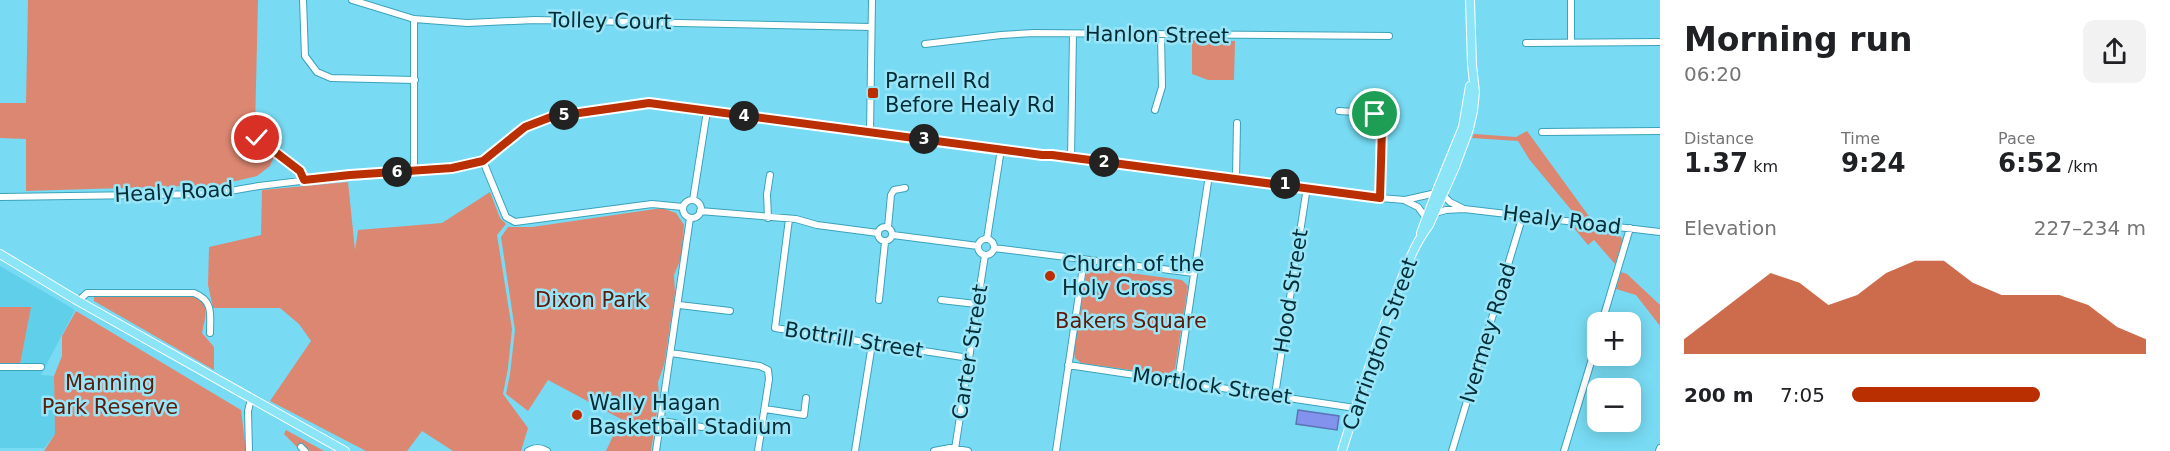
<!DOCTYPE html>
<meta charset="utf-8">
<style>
:root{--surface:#fff;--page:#f2f2f2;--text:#202124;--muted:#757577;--accent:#b92f02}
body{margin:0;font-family:"DejaVu Sans",sans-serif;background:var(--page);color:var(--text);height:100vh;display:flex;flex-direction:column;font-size:22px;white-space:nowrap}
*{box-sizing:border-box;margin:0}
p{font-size:20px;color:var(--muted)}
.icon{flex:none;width:33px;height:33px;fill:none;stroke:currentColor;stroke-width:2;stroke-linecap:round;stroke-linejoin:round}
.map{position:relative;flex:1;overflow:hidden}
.drawer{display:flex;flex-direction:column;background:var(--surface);width:510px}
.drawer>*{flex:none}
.tools{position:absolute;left:1587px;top:312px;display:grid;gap:12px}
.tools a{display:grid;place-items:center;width:54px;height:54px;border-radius:12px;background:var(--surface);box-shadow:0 3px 15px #0003;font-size:30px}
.pin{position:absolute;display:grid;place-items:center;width:51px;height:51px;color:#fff;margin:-26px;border:3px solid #fff;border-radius:50%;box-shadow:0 2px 6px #0007}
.km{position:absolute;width:30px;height:30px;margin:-15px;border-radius:50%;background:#222;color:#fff;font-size:16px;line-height:30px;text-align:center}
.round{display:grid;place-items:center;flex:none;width:63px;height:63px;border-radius:12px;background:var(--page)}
.summary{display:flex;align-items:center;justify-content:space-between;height:102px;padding:0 24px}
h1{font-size:33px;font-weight:700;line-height:45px}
.figures{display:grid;grid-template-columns:repeat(3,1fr);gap:9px;height:102px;padding:6px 24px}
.figures div{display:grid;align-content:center}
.figures b{font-size:26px;font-weight:700}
.figures small{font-size:16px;font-weight:400}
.figures p{font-size:16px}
.chart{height:168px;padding:12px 24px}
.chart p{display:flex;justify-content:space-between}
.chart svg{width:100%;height:108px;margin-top:6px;fill:var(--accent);opacity:.7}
ul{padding:0 24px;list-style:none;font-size:20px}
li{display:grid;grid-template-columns:96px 72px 1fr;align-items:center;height:45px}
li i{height:15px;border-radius:8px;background:var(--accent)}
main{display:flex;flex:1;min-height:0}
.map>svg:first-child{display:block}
</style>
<main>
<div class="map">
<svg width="1660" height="451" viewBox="0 0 1660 451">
<rect width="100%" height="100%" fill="#78dbf3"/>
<path fill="#60cfe9" d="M0 266 75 310 41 375 54 376 55 434 44 448H0Z"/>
<path fill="#dc8772" d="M28 0H258L255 128 249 141 274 156 270 166 257 176 219 185 26 191V139L0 138V103H26Z
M1192 40 1235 41 1234 80H1208L1192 74Z
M1527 131 1591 219 1577 217 1529 159 1518 141 1472 138 1474 134 1516 137Z
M348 182 355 250 358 230 442 223 490 192 500 218 506 224 497 235 512 329 508 368 503 394 528 428 521 451H453L422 431 407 451H366L270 401 311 341 299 324 280 308H213L208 285 209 247 261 235 262 190Z
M662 208 676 213 684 225 681 258 674 275 675 293 664 365 658 382 659 398 651 451H606L621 419 548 380 528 411 506 394 510 374 515 330 501 237 508 227H532Z
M1573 227 1617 232 1623 240 1615 264 1594 240 1588 245Z
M1093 268 1182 280 1188 286 1175 369 1166 375 1081 363 1075 358 1074 352 1086 275 1088 271Z
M1621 272 1627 274 1660 305V326L1636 295 1616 289Z
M94 296H193C211 303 205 318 202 333L214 347V370L94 301Z
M0 307H31L20 364H0Z
M76 311 241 410 246 451H44L55 434 54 376 62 356V336Z
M286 430 324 451H310L303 444 298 448 284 434Z"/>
<path fill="#8392ed" stroke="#5c73b6" stroke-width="1.5" d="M1298 410 1339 416 1337 430 1296 424Z"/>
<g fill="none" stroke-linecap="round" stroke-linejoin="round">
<g stroke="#3aa2b9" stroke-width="8">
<path id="minor" d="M303 0 305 56 317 72 331 78 415 80
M352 0 414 19 467 23 535 20 871 27
M1571 0V42
M1526 43 1660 42
M925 44 1001 35 1034 33 1389 36
M1155 110 1162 87 1161 35
M1339 111 1370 113 1380 118 1382 127 1380 198
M1380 118 1388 111
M870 132 872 0
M1542 132 1660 131
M257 138 300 171 304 180
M1071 158 1073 34
M483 161 506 217 515 222 652 204 683 207
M414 171V19
M1236 178 1237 123
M1443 195 1450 202 1462 208
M0 197 213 194 259 186 350 175 452 168 483 161 525 127 551 117 649 103 1042 155H1052L1380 198 1405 200 1436 193
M693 200 707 111
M683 209a9 9 0 1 1 18 0a9 9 0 1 1-18 0Z
M1406 201 1418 207 1426 218
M700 211 796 219 817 225 878 233
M1435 213 1446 210 1464 209 1660 232
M768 218 767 194 770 175
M789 219 775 328 969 358
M878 234a7 7 0 1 1 14 0a7 7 0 1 1-14 0Z
M888 227 891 195 894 190 905 188
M893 235 978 246
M987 239 1001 149
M978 247a8 8 0 1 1 16 0a8 8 0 1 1-16 0Z
M994 248 1194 273
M879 300 885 242
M941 300 976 304
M78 301 87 293H194C214 301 210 315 210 333
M679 305 730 311
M1602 322 1630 228
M671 353 760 366 768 370 769 379 758 451
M1068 365 1355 408
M0 367H41
M1178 381 1209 175
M1275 395 1307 187
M765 409 804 415 806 398
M661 421 702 427
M301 447 305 451
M955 449 985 255
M249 451 248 411 251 399
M528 451C535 447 540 447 547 451
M656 451 690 218
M855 451 872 344
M934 451 950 448 968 451
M1056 451 1084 260
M1452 451 1523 215
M1564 451 1598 339
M1659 451 1660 448"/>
</g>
<g stroke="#fff" stroke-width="10">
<path id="major" d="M1421 233 1436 193 1463 127 1470 86
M0 254 78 301 345 451
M1342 451C1358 399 1375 347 1395 297 1404 272 1413 246 1429 225L1455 167 1469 129 1473 111 1475 92 1472 65 1470 0"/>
</g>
<use href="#minor" stroke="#fff" stroke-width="6"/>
<use href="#major" stroke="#8ce5f7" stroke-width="8"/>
</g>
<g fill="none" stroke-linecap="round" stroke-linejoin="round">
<g stroke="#fff" stroke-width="12">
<path id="route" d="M257 138 300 171 304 180 350 175 452 168 483 161 525 127 551 117 649 103 1042 155H1052L1380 198 1382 127 1380 118 1375 114"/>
</g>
<use href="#route" stroke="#b92f02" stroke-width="8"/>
</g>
<g fill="#b92f02" stroke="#99e5f8" stroke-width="2">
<rect x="867" y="87" width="12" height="12" rx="3"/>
<circle cx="1050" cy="276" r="6"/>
<circle cx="577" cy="415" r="6"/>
</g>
<g text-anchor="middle" stroke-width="5" stroke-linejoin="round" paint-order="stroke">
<g font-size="21" fill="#002c36" stroke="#99e5f8">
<text transform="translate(610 21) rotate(1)" y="7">Tolley Court</text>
<text transform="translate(1157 35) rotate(1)" y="7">Hanlon Street</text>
<text transform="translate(174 192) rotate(-3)" y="7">Healy Road</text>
<text transform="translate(1562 220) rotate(7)" y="7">Healy Road</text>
<text transform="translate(1291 291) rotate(-81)" y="7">Hood Street</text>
<text transform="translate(1488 333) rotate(-73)" y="7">Ivermey Road</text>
<text transform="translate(854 340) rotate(9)" y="7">Bottrill Street</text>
<text transform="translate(1380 344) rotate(-70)" y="7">Carrington Street</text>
<text transform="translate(970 352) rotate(-81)" y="7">Carter Street</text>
<text transform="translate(1212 386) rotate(8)" y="7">Mortlock Street</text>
</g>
<g font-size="21" fill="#002c36" stroke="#99e5f8" text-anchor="start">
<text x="885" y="88">Parnell Rd<tspan x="885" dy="24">Before Healy Rd</tspan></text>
<text x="1062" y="271">Church of the<tspan x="1062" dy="24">Holy Cross</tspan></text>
<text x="589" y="410">Wally Hagan<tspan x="589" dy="24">Basketball Stadium</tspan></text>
</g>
<g font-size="21" fill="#5d1c0b" stroke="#99e5f8">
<text x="591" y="307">Dixon Park</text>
<text x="1131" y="328">Bakers Square</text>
<text x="110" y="390">Manning<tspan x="110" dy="24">Park Reserve</tspan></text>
</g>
</g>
</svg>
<div class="tools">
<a>+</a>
<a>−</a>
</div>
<div class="pin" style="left:1375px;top:114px;background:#1e9e55"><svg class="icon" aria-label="arrive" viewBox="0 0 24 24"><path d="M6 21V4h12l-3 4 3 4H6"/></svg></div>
<div class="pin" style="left:257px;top:138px;background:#d93025"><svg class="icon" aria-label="check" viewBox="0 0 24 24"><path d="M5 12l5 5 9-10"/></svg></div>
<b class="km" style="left:1285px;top:184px">1</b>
<b class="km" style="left:1104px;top:162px">2</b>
<b class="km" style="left:924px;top:139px">3</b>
<b class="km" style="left:744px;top:116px">4</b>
<b class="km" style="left:564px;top:115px">5</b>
<b class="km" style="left:397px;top:172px">6</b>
</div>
<section class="drawer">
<div class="summary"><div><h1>Morning run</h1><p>06:20</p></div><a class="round"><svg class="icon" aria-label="share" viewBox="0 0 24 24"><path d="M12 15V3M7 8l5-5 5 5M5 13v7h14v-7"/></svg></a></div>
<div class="figures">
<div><p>Distance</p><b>1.37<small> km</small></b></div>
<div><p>Time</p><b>9:24</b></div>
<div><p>Pace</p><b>6:52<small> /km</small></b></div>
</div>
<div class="chart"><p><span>Elevation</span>227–234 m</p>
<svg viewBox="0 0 160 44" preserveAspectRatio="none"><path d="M0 44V38L10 29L20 20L30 11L40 15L50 24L60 20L70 11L80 6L90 6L100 15L110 20L120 20L130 20L140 24L150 33L160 38V44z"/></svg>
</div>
<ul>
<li><b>200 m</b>7:05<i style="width:64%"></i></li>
</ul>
</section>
</main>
